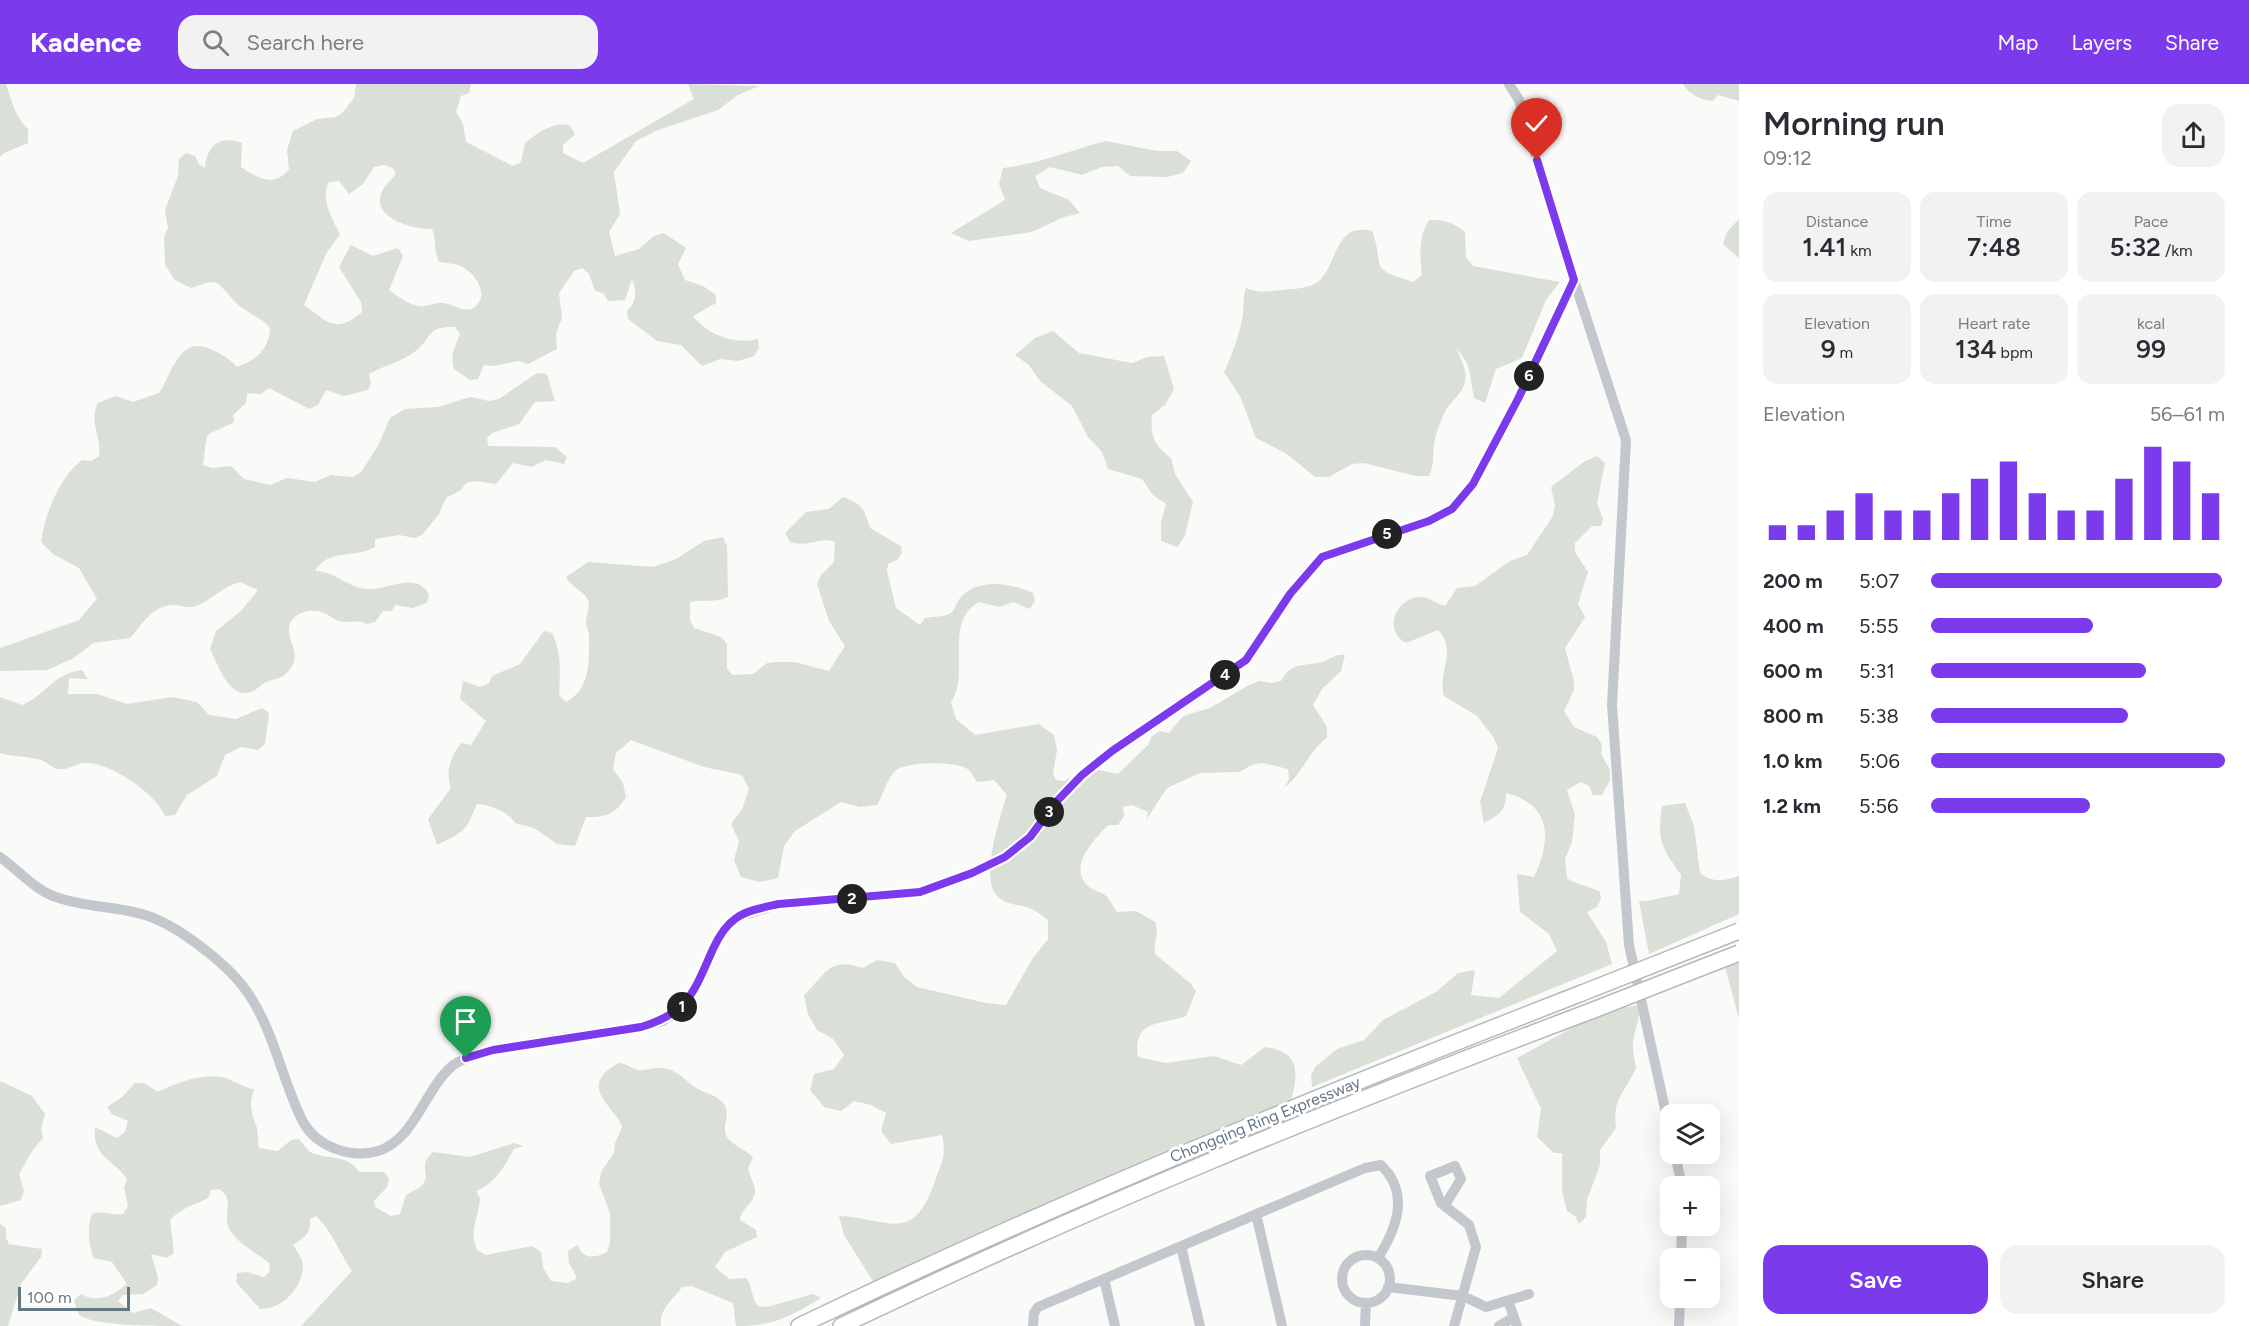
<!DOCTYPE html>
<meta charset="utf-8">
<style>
:root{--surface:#fff;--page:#f2f2f3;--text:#2b2b33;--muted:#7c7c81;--accent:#7c3aed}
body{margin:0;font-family:Figtree,sans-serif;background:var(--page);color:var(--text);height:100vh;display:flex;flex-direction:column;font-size:22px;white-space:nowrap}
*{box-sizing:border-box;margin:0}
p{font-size:20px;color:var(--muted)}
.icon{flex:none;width:33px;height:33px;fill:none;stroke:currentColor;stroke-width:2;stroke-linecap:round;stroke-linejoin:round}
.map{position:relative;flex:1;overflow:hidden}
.panel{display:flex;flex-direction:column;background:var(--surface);width:510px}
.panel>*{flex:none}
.fabs{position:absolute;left:1660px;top:1020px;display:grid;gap:12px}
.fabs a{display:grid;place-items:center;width:60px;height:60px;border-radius:12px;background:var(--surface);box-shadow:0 6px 24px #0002;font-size:30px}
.scale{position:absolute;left:18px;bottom:15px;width:112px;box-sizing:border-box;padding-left:6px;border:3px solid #657683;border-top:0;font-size:16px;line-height:21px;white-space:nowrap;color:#657683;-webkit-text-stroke:4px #fff;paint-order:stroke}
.pin{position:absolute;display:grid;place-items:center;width:51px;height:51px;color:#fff;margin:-62px -26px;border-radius:50% 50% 50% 0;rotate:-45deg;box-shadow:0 0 6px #0007}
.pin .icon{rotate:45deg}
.km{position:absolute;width:30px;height:30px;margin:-15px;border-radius:50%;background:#222;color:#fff;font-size:16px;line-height:30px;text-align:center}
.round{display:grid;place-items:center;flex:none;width:63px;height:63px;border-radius:18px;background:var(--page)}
.summary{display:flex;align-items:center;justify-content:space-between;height:102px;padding:0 24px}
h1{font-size:33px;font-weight:600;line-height:45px}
.metrics{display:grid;grid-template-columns:repeat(3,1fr);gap:9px;height:102px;padding:6px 24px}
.metrics div{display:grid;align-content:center;border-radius:15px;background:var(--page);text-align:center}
.metrics b{font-size:26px;font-weight:600}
.metrics small{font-size:16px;font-weight:400}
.metrics p{font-size:16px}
.chart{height:168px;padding:12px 24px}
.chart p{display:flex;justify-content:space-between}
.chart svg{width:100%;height:108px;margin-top:6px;stroke:var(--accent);stroke-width:6}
.action{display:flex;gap:12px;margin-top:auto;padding:12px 24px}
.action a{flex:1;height:69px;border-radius:18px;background:var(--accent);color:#fff;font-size:24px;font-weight:600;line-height:69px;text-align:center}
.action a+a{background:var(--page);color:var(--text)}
ul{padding:0 24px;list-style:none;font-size:20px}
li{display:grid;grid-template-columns:96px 72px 1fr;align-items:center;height:45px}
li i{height:15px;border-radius:8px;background:var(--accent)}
header{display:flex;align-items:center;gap:36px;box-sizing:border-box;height:84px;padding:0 30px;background:var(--accent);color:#fff}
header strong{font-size:28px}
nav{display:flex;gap:33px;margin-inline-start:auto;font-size:21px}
.search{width:420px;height:54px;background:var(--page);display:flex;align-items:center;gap:15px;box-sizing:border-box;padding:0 21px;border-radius:18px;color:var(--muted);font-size:22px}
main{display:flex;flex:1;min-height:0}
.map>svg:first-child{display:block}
</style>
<header>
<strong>Kadence</strong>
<div class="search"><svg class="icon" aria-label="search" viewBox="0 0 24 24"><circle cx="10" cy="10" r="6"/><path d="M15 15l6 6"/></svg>Search here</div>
<nav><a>Map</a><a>Layers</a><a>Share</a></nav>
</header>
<main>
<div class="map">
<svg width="1739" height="1242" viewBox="0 0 1739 1242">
<rect width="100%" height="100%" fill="#fafaf8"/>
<path fill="#dadfd7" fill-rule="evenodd" d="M0 0H6C12 16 15 34 28 45V59L4 69 0 73Z
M356 0H471L469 9 461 12 456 28 463 40 466 58 513 82 521 78 525 59C537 49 555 36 570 42L575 50 563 61V69L583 79 694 15 688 0 759 2 738 11 718 26 658 46 636 57 614 88 620 130 609 148 615 172 639 165 654 152 664 149 686 164 678 180 685 196 703 202 716 211V219L693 232C708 251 734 261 758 255L759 264 754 272 738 277 720 275 702 282 681 261 657 257 628 235 627 227C637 217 637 208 632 195L625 216 608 217 603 209 595 207 589 190 582 184 574 187 559 209 562 234 556 249 557 265 528 280 519 277 493 282 484 281 478 295 470 296 454 285C450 270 455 263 460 250L455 243C428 242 433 251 417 266 403 278 384 281 369 290L371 299 368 306 344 312 326 306 318 321 309 325 269 304 261 310 247 309 246 319 233 331 234 338C201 356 209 341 203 381L212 384 231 382 244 395 270 401 287 394 315 398 331 391 353 393 361 388 378 362 390 334 405 325 438 323 470 313 489 317 499 315 537 289 547 290 555 317 535 318 519 340 492 349 487 354 488 362 555 363 567 373 564 380 546 376 532 383 513 379 496 400 475 397 466 399 461 406 446 414 439 430 423 450 415 454 399 451 375 455V463C354 475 328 464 315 487 335 487 349 505 368 505 389 506 415 487 429 510L427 519 412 524 395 521 392 527H383L375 538 367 540C356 534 347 541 336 536 332 534 329 531 324 529 311 523 289 529 289 546 289 559 300 569 292 582 283 596 279 593 266 598 261 600 257 606 251 608 229 616 218 580 210 565L216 547 241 527 258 506 240 498C223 502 212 516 196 522 187 525 182 521 173 521 152 521 142 541 130 554L93 559 74 574 47 586 0 587V564L79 536 97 515 79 484 53 470 41 458C44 432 60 392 82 376L91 377 99 372C102 352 88 338 98 319L116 312 133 318 159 309C171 292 178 255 205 263 219 268 227 273 237 283 256 276 269 266 270 244L263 237 239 222 218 199 209 198 191 204 175 196 165 181 164 153 168 144 165 126 178 92 179 75 186 69 195 72 199 80 205 84C207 61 220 51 242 59L241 83C259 95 274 104 289 85L287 66 293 47 317 35 336 33 343 28 354 14ZM384 81 393 84 396 90C389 98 379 106 380 118 381 137 418 146 432 145 437 156 433 166 439 178 445 179 452 179 458 181 471 185 491 208 476 222 466 232 452 218 440 219 432 219 426 224 418 222 408 220 397 212 389 206L403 172 398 164 373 172 351 161 339 183 361 218 362 228C336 250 329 239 304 221L326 170 340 150C332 135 320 114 329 98L339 97 349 110 363 100 374 83Z
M1683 0H1739V17L1718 11 1713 17C1701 16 1689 11 1683 0Z
M1106 57 1157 67H1177L1191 77 1183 89 1167 93 1130 92 1118 82 1102 83 1082 91 1050 83 1035 92 1040 104 1069 116 1080 129 1064 133 1032 148 969 157 951 149 1005 116 999 100 1003 84C1039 80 1071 66 1106 57Z
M1739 135V174L1723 160 1727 148Z
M1429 136C1444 136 1453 138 1465 148L1466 173 1473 182 1560 198 1546 216 1522 274 1496 285 1485 319 1474 314C1470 294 1472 279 1456 265 1461 275 1467 285 1465 297 1463 309 1454 314 1447 324 1442 332 1439 342 1436 351 1431 365 1436 379 1429 392H1415L1364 379 1352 380 1329 393H1315L1287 370 1256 354 1240 312 1224 288C1230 277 1243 241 1243 228 1244 219 1243 213 1246 204 1259 210 1269 207 1283 206 1295 204 1310 205 1319 197 1339 178 1334 138 1372 147 1386 184 1365 183 1413 198L1422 191C1420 170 1418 155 1429 136Z
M1053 247 1079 269 1132 279 1147 273 1164 272 1174 305 1165 321 1152 331C1150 351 1154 362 1171 374L1175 390 1193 418 1185 451 1178 463 1161 457V438L1166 420 1153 411 1142 395 1108 385 1102 368 1088 353 1072 322 1040 297 1029 281 1015 271 1035 254Z
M1597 372 1605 379 1597 419 1603 435 1601 442H1592L1575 459V468L1588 488 1578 520 1585 533 1565 564 1574 597V606L1564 627 1574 643 1597 653 1602 661 1601 670 1610 686V696L1602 711H1593L1589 702 1581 698 1567 706 1575 731 1572 758 1565 775 1567 794C1577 802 1589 801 1600 808L1601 815 1597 823 1587 828 1606 858 1612 880 1312 1003 1311 991 1315 983 1337 965 1364 956 1383 936 1436 908 1458 889 1475 886 1471 911 1499 914 1557 867 1549 850 1520 828 1517 790 1534 793C1551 756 1553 721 1506 709 1506 728 1499 731 1484 739L1480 718 1498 664 1494 654 1477 632 1444 612C1437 588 1458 567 1438 546L1406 559C1381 545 1398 512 1422 513 1430 514 1437 520 1445 522L1457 504 1475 502 1510 477 1527 471 1553 432 1555 421 1551 403 1585 377Z
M843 413C865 421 863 425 870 444L901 462 902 469 897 476 888 480 887 487 896 524 920 541 925 534C933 532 945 534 952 528 956 524 957 516 962 512 980 493 1013 500 1033 509L1035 517 1030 525 1013 518 999 523 979 518C943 538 971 589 951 618L956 635 975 651 1039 640 1054 651 1057 666 1053 690 1056 696 1064 697 1090 684 1118 690 1148 661 1152 652 1160 647 1169 649 1183 632 1210 624 1249 601 1259 597 1272 599 1281 597C1291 579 1300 582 1318 579 1329 578 1333 569 1345 571L1341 587 1322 605 1313 621 1327 643V654C1308 668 1303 689 1284 704L1289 695 1288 685 1263 679 1254 680 1239 688 1200 689 1167 704 1146 736 1148 728 1132 721 1123 723 1124 732 1118 741H1108C1095 755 1068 781 1087 801 1092 807 1102 807 1107 813 1111 817 1113 823 1117 828L1136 827 1155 838C1160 851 1153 858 1155 870L1190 899 1196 907 1186 932C1162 941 1132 935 1138 973L1166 979 1214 972 1241 981 1265 963C1301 968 1298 989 1291 1017L874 1199 844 1151 839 1132C887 1134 912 1161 934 1100 941 1078 947 1074 942 1051L891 1060 881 1047 886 1029 871 1021 854 1017 841 1027 824 1023 810 1006 814 990 834 985 844 971 833 955 817 946 808 930 804 911C826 890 829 872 863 884L877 876 895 879 904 893 917 903 986 919 1006 921 1033 874 1048 855V836C1043 832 1038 828 1032 825 1021 820 1008 822 998 813 979 797 1000 732 1007 711L994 696 977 698C974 693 970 686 966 684 953 677 903 677 894 688 887 696 883 711 877 721L860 723 841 718 795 747 784 762 778 794 760 798 741 793 734 776 739 757 731 740 742 725 749 705 742 691 704 683 631 656 616 669 613 685 623 699 626 713C615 731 606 733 586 733L575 762 557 760 534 744 515 739C510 729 489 720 477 720 464 750 466 746 437 761L428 735 451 704C445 688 451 672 461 659L471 661 486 637 460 615 463 597 480 603 489 599 492 592 520 580 544 547 552 549C562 569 560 589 559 611L566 618C591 605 589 576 589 552 589 548 586 543 586 539 586 531 591 523 588 516 584 507 572 504 566 493L588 478 653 483 676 475 704 457 723 453 727 462 728 513C716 519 703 515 690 518V536L694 544 721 553 727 560V585L733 591 753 590 767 579 776 578H795L829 587 845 562 829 537 817 500 821 491 834 478 835 458C820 452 810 464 790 458L785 449 806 428 829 425Z
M82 586 88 595 69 594 68 610H97L127 620 172 613 197 618 209 631 236 635 262 624 269 629 265 660 258 666 241 663 225 671 217 692 187 711 175 731 165 732C156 709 109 677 84 679 74 680 67 687 57 685 50 683 47 678 41 676 28 672 13 673 0 669V613L22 621C45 612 52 590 82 586Z
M1685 719 1694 742 1700 789C1712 799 1725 797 1739 792V830L1649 870 1639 817H1647L1679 810 1681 791C1661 762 1657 758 1662 722Z
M1739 878V935L1725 883Z
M1639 921C1641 936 1632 949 1633 964 1633 970 1635 977 1636 984 1625 1009 1612 1014 1616 1044L1600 1066V1081L1587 1116 1586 1133 1579 1140 1575 1132 1567 1127 1562 1107V1069H1554L1537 1053 1541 1025 1517 974 1603 927Z
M618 979C627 979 630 984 638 986 646 987 654 983 661 984 679 985 686 999 700 1006 708 1010 718 1012 724 1020 731 1030 722 1041 726 1051 731 1062 746 1064 753 1074L748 1084C749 1092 755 1099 755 1107 755 1119 741 1124 740 1136L756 1146 757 1153 725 1168 715 1183 729 1195 746 1194C753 1203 751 1214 758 1222L767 1223 813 1210 821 1214C789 1233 773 1242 736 1242L733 1219 691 1202 682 1203C673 1216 659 1224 661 1242H301L352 1187C340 1170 332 1147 316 1132L310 1135C311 1151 305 1152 293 1161 297 1168 303 1174 303 1182 303 1204 281 1226 260 1225L236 1198 237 1189 247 1188 264 1193 270 1187 269 1179C257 1169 235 1158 229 1144 222 1128 236 1116 219 1105L211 1106 208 1114C193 1122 182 1123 170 1136L174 1169 167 1174 151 1170 158 1193 157 1201 143 1210 123 1211 118 1217 133 1229 151 1224 182 1242C156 1242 103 1242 82 1233 77 1230 76 1222 74 1216L81 1210C97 1220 114 1211 127 1200L112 1178 94 1174C88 1162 87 1143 92 1130 103 1126 112 1132 123 1130L128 1122 124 1104 127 1095C113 1075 92 1073 95 1043L117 1054 125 1048 128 1037 112 1030 107 1023 122 1013 135 999H144L158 1008C176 999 208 987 228 995 237 999 245 1003 254 1006 248 1021 252 1030 257 1044 258 1051 258 1058 259 1064L278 1067 291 1056 299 1055C303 1059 307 1067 312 1069 329 1076 348 1070 359 1088H384L389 1094 387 1103 374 1117 375 1123 391 1132 400 1130 406 1111C412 1107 420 1105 423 1100 431 1088 417 1082 433 1068L470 1073 514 1059 523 1062 514 1065C504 1082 496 1099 476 1107L480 1114C479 1136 468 1143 477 1166L486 1171 532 1162 541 1168 543 1183 551 1197 568 1199 577 1194 569 1179 568 1167 577 1161C584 1175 593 1175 607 1168L610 1159V1129L599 1100 601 1088 614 1069 615 1059 622 1043C618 1027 589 1011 602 992 605 987 613 983 618 979Z
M0 997 32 1012 45 1030 41 1046 43 1054 32 1067 19 1090 24 1107 21 1116 0 1122Z
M0 1140 6 1144V1154L9 1160 42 1165 41 1173 21 1200 8 1242H0Z"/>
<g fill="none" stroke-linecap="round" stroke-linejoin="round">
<g stroke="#b4b9bd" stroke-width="18">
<path id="highway" d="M799 1242C1055 1119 1317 1012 1582 909
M841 1242C1087 1124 1336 1023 1591 927"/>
</g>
<path stroke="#c3c8cc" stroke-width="10" d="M1509 0 1519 16 1574 196 1626 356 1612 621 1629 861 1671 1052
M0 773C20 787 35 807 59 814 88 824 120 822 148 832 178 842 226 879 245 905 274 944 281 995 303 1038 317 1063 351 1075 378 1067 415 1055 424 1007 451 983 473 962 604 949 641 943L663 937 680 925 694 907 720 851 735 834 779 820 920 808 972 789 1005 773 1030 753 1057 717 1082 691 1112 667 1246 576 1290 510 1322 473 1429 437 1452 425 1473 401 1518 315 1574 196
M1675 1070 1682 1102
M1445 1121 1461 1095 1455 1082 1430 1092 1441 1119 1469 1141 1476 1163 1454 1242
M1256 1130 1282 1242
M1181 1162 1200 1242
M1342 1195a24 24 0 1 1 48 0a24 24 0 1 1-48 0Z
M1681 1174 1682 1142
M1104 1195 1115 1242
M1388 1203 1463 1212 1486 1223 1529 1210
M1509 1219 1517 1242
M1033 1242 1034 1229 1038 1223 1365 1084 1381 1081C1410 1109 1397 1144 1378 1174
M1365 1242 1366 1220
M1499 1242 1514 1233
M1679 1242 1680 1214"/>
<use href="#highway" stroke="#fff" stroke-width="15"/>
<g stroke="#b4b9bd" stroke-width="18" stroke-linecap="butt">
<path id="highway-bridge" d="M1582 909 1739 847
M1591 927 1739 869"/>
</g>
<use href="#highway-bridge" stroke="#fff" stroke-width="15"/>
</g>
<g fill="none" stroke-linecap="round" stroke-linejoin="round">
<g stroke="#fff" stroke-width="12">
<path id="route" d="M466 974 493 966 641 943C689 929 694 907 713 865 718 854 725 842 735 835 746 826 766 823 779 820L920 808 972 789 1005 773 1030 753 1057 717 1082 691 1112 667 1246 576 1290 510 1322 473 1429 437 1452 425 1473 400 1518 315 1574 196 1537 76"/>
</g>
<use href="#route" stroke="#7c3aed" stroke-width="8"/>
</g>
<g text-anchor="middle" stroke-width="6" stroke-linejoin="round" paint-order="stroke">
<g font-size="16" fill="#657683" stroke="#fff">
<text transform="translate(1265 1035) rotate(-22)" y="6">Chongqing Ring Expressway</text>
</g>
</g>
</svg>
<div class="fabs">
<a><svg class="icon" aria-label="layers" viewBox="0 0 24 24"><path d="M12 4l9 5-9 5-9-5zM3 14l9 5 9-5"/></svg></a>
<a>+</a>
<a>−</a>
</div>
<div class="scale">100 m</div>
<div class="pin" style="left:466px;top:974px;background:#1e9e55"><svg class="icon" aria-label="arrive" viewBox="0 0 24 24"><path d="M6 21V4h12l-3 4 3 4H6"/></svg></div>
<div class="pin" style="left:1537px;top:76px;background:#d93025"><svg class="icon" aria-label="check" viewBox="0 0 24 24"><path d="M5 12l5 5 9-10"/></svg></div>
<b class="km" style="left:682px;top:923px">1</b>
<b class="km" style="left:852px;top:815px">2</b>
<b class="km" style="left:1049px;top:728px">3</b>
<b class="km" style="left:1225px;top:591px">4</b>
<b class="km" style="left:1387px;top:450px">5</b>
<b class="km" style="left:1529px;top:292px">6</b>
</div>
<section class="panel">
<div class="summary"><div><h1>Morning run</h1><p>09:12</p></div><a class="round"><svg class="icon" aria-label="share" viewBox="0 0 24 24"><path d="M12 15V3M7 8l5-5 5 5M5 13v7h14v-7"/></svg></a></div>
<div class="metrics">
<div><p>Distance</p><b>1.41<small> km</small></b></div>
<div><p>Time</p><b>7:48</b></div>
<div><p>Pace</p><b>5:32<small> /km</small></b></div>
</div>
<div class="metrics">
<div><p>Elevation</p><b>9<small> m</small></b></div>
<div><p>Heart rate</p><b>134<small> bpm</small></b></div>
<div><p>kcal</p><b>99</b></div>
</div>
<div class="chart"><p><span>Elevation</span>56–61 m</p>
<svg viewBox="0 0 160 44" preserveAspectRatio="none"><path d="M5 44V38M15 44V38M25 44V32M35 44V25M45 44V32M55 44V32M65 44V25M75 44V19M85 44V12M95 44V25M105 44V32M115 44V32M125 44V19M135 44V6M145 44V12M155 44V25"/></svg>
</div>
<ul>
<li><b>200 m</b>5:07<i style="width:99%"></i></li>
<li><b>400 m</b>5:55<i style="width:55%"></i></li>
<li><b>600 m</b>5:31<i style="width:73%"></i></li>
<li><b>800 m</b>5:38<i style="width:67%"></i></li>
<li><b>1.0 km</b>5:06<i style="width:100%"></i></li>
<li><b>1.2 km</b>5:56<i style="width:54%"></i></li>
</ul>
<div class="action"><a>Save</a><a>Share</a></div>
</section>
</main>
